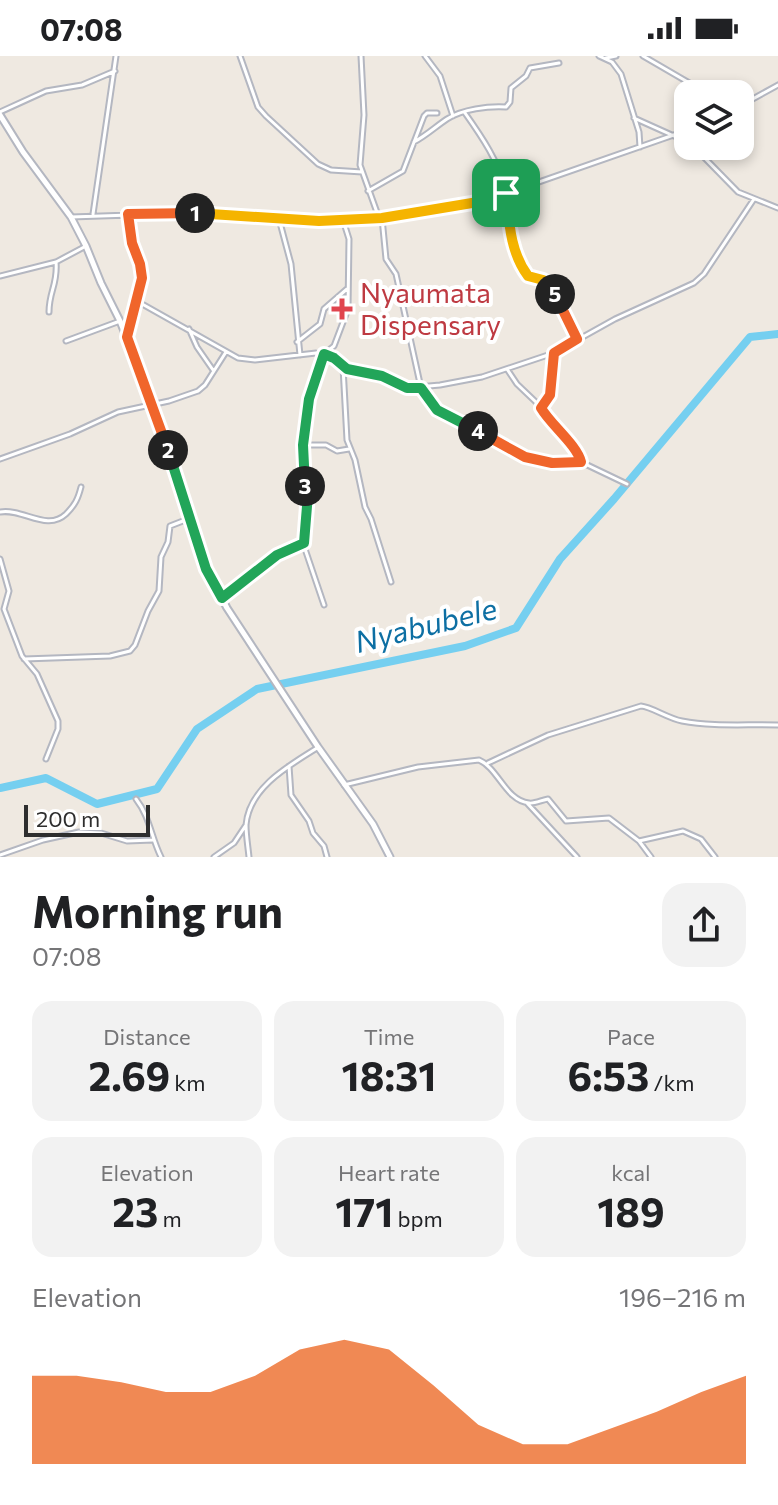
<!DOCTYPE html>
<meta charset="utf-8">
<style>
:root{--surface:#fff;--page:#f2f2f2;--text:#202124;--muted:#757577;--accent:#ea580c}
body{margin:0;font-family:Commissioner,sans-serif;background:var(--page);color:var(--text);height:100vh;display:flex;flex-direction:column;font-size:30px;white-space:nowrap}
*{box-sizing:border-box;margin:0}
p{font-size:26px;color:var(--muted)}
.icon{flex:none;width:44px;height:44px;fill:none;stroke:currentColor;stroke-width:2;stroke-linecap:round;stroke-linejoin:round}
.map{position:relative;height:801px;overflow:hidden}
.side{display:flex;flex-direction:column;background:var(--surface);flex:1}
.side>*{flex:none}
.tools{position:absolute;left:674px;top:24px;display:grid;gap:16px}
.tools a{display:grid;place-items:center;width:80px;height:80px;border-radius:16px;background:var(--surface);box-shadow:0 4px 12px #0003;font-size:40px}
.scale{position:absolute;left:24px;bottom:20px;width:126px;box-sizing:border-box;padding-left:8px;border:4px solid #2e2e2e;border-top:0;font-size:22px;line-height:28px;white-space:nowrap;color:#2e2e2e;-webkit-text-stroke:6px #fff;paint-order:stroke}
.pin{position:absolute;display:grid;place-items:center;width:68px;height:68px;color:#fff;margin:-34px;border-radius:16px;box-shadow:0 4px 12px #0006}
.km{position:absolute;width:40px;height:40px;margin:-20px;border-radius:50%;background:#222;color:#fff;font-size:22px;line-height:40px;text-align:center}
.round{display:grid;place-items:center;flex:none;width:84px;height:84px;border-radius:24px;background:var(--page)}
.overview{display:flex;align-items:center;justify-content:space-between;height:136px;padding:0 32px}
h1{font-size:44px;font-weight:700;line-height:60px}
.metrics{display:grid;grid-template-columns:repeat(3,1fr);gap:12px;height:136px;padding:8px 32px}
.metrics div{display:grid;align-content:center;border-radius:20px;background:var(--page);text-align:center}
.metrics b{font-size:40px;font-weight:700}
.metrics small{font-size:22px;font-weight:400}
.metrics p{font-size:22px}
.chart{height:224px;padding:16px 32px}
.chart p{display:flex;justify-content:space-between}
.chart svg{width:100%;height:144px;margin-top:8px;fill:var(--accent);opacity:.7}
.status{display:flex;justify-content:space-between;align-items:center;height:56px;padding:0 40px;background:var(--surface);direction:ltr}
.status svg{height:22px;fill:currentColor}
.map>svg:first-child{display:block}
</style>
<div class="status"><b>07:08</b><svg viewBox="0 0 49 12"><path d="M0 12V9h3v3zM5 12V6h3v6zM10 12V3h3v9zM15 12V0h3v12zM26 1h20v11H26zM47 4h2v5h-2z"/></svg></div>
<div class="map">
<svg width="778" height="801" viewBox="0 0 778 801">
<rect width="100%" height="100%" fill="#efe9e1"/>
<g fill="none" stroke-linecap="round" stroke-linejoin="round">
<path stroke="#75cff0" stroke-width="8" d="M0 732 46 722 97 748 157 733 197 673 257 633 465 590 516 572 560 503 614 443 750 281 778 278"/>
<g stroke="#b4b7c1" stroke-width="7">
<path id="street" d="M240 0 258 51 266 60 318 108 331 114 362 116
M361 0 364 59 360 109 379 162
M425 0 440 20 453 60
M599 0 612 6 621 18 639 76 640 91
M643 0 698 32 704 38
M606 2 616 0
M740 50 778 29
M0 56 46 35 82 29 115 15
M465 57C482 81 499 106 506 135 513 164 508 195 528 220L547 227 560 246 577 283
M634 62 674 80
M680 78 688 85
M414 86C427 79 435 71 447 63 463 53 488 50 506 51L510 46 511 32 526 20 530 12 559 7
M693 90 738 136 778 152
M368 135 403 115 424 60 427 57H437
M93 158 116 0
M71 161 190 157 319 165 382 162 490 143 688 74
M382 162 386 203 396 218 421 332 437 354 517 398 552 407 581 406 627 428
M279 163 291 208 300 299
M0 220 56 206 86 190
M135 244 238 302 255 304 316 297 334 302 347 313 382 320 407 332 440 329 482 321 554 297 615 263 694 227 704 218 754 143
M49 256C49 235 58 228 56 206
M189 273 197 291 213 314
M127 278 142 222 140 208 132 187 128 158
M66 285 120 265
M297 286 320 268 324 253 347 233
M343 311 347 384 355 404 365 451 371 463 391 526
M507 313 517 328 538 348 553 370 578 396 581 406
M542 351 550 336 554 297
M303 389H326L337 395 349 393
M0 403 70 378 118 356 169 345 198 335 205 329 226 296
M0 456C23 452 47 476 66 458 75 449 78 443 81 431
M0 503 9 535 4 553 22 600 37 618 58 665V673L46 703
M222 542 277 499 304 487
M324 549 304 490 308 438 303 389 309 343 324 298 334 290 348 253 349 183 343 164
M24 603 110 600 130 595 135 589 148 555 159 535 161 501 168 486 170 470 188 463
M488 707 548 679 641 650C652 651 667 662 682 665 713 671 746 668 778 669
M289 710 291 739 309 765 313 777 324 790 327 801
M344 729 418 711 479 704C498 712 506 745 529 747 534 748 542 744 548 743L566 765 609 762 639 785 683 775 701 783 715 801
M136 743C150 761 151 781 161 801
M527 747 577 801
M639 785 651 801
M0 799 43 784 79 776 101 777 127 785 153 784
M214 801 234 787 246 769
M249 801C248 791 246 779 246 769 249 732 288 710 317 692"/>
</g>
<g stroke="#b4b7c1" stroke-width="9">
<path id="secondary" d="M0 59 23 96 71 161 86 190 101 227 120 265 153 347 206 513 227 552 318 691 373 768 390 801"/>
</g>
<use href="#street" stroke="#fff" stroke-width="3"/>
<use href="#secondary" stroke="#fff" stroke-width="5"/>
</g>
<g fill="none" stroke-linecap="round" stroke-linejoin="round">
<g stroke="#fff" stroke-width="16">
<path id="split-1" d="M195 157 319 165 382 162 472 147 506 137"/>
</g>
<g stroke="#fff" stroke-width="16">
<path id="split-2" d="M168 394 127 281 142 222 140 208 132 187 128 158 195 157"/>
</g>
<g stroke="#fff" stroke-width="16">
<path id="split-3" d="M168 394 206 513 222 542 277 499 304 487 308 438 305 430"/>
</g>
<g stroke="#fff" stroke-width="16">
<path id="split-4" d="M305 430 303 389 309 343 324 298 334 302 347 313 382 320 407 332H421L437 354 478 375"/>
</g>
<g stroke="#fff" stroke-width="16">
<path id="split-5" d="M478 375 525 401 552 407 581 406C577 389 551 369 541 352L550 339 554 297 577 283 555 238"/>
</g>
<g stroke="#fff" stroke-width="16">
<path id="split-6" d="M506 137C509 165 510 196 528 220L543 224 555 238"/>
</g>
<use href="#split-1" stroke="#f5b400" stroke-width="10"/>
<use href="#split-2" stroke="#f0652b" stroke-width="10"/>
<use href="#split-3" stroke="#22a559" stroke-width="10"/>
<use href="#split-4" stroke="#22a559" stroke-width="10"/>
<use href="#split-5" stroke="#f0652b" stroke-width="10"/>
<use href="#split-6" stroke="#f5b400" stroke-width="10"/>
</g>
<path fill="#e0444e" stroke="#fff" stroke-width="3" d="M338 241h8v8h8v8h-8v8h-8v-8h-8v-8h8z"/>
<g text-anchor="middle" stroke-width="8" stroke-linejoin="round" paint-order="stroke">
<g font-size="28" fill="#be3a42" stroke="#fff" text-anchor="start">
<text x="360" y="247">Nyaumata<tspan x="360" dy="32">Dispensary</tspan></text>
</g>
<g font-size="30" font-style="italic" fill="#0d6fa3" stroke="#fff">
<text transform="translate(426 570) rotate(-14)" y="10">Nyabubele</text>
</g>
</g>
</svg>
<div class="tools">
<a><svg class="icon" aria-label="layers" viewBox="0 0 24 24"><path d="M12 4l9 5-9 5-9-5zM3 14l9 5 9-5"/></svg></a>
</div>
<div class="scale">200 m</div>
<div class="pin" style="left:506px;top:137px;background:#1e9e55"><svg class="icon" aria-label="arrive" viewBox="0 0 24 24"><path d="M6 21V4h12l-3 4 3 4H6"/></svg></div>
<b class="km" style="left:195px;top:157px">1</b>
<b class="km" style="left:168px;top:394px">2</b>
<b class="km" style="left:305px;top:430px">3</b>
<b class="km" style="left:478px;top:375px">4</b>
<b class="km" style="left:555px;top:238px">5</b>
</div>
<section class="side">
<div class="overview"><div><h1>Morning run</h1><p>07:08</p></div><a class="round"><svg class="icon" aria-label="share" viewBox="0 0 24 24"><path d="M12 15V3M7 8l5-5 5 5M5 13v7h14v-7"/></svg></a></div>
<div class="metrics">
<div><p>Distance</p><b>2.69<small> km</small></b></div>
<div><p>Time</p><b>18:31</b></div>
<div><p>Pace</p><b>6:53<small> /km</small></b></div>
</div>
<div class="metrics">
<div><p>Elevation</p><b>23<small> m</small></b></div>
<div><p>Heart rate</p><b>171<small> bpm</small></b></div>
<div><p>kcal</p><b>189</b></div>
</div>
<div class="chart"><p><span>Elevation</span>196–216 m</p>
<svg viewBox="0 0 160 44" preserveAspectRatio="none"><path d="M0 44V17L10 17L20 19L30 22L40 22L50 17L60 9L70 6L80 9L90 20L100 32L110 38L120 38L130 33L140 28L150 22L160 17V44z"/></svg>
</div>
</section>
